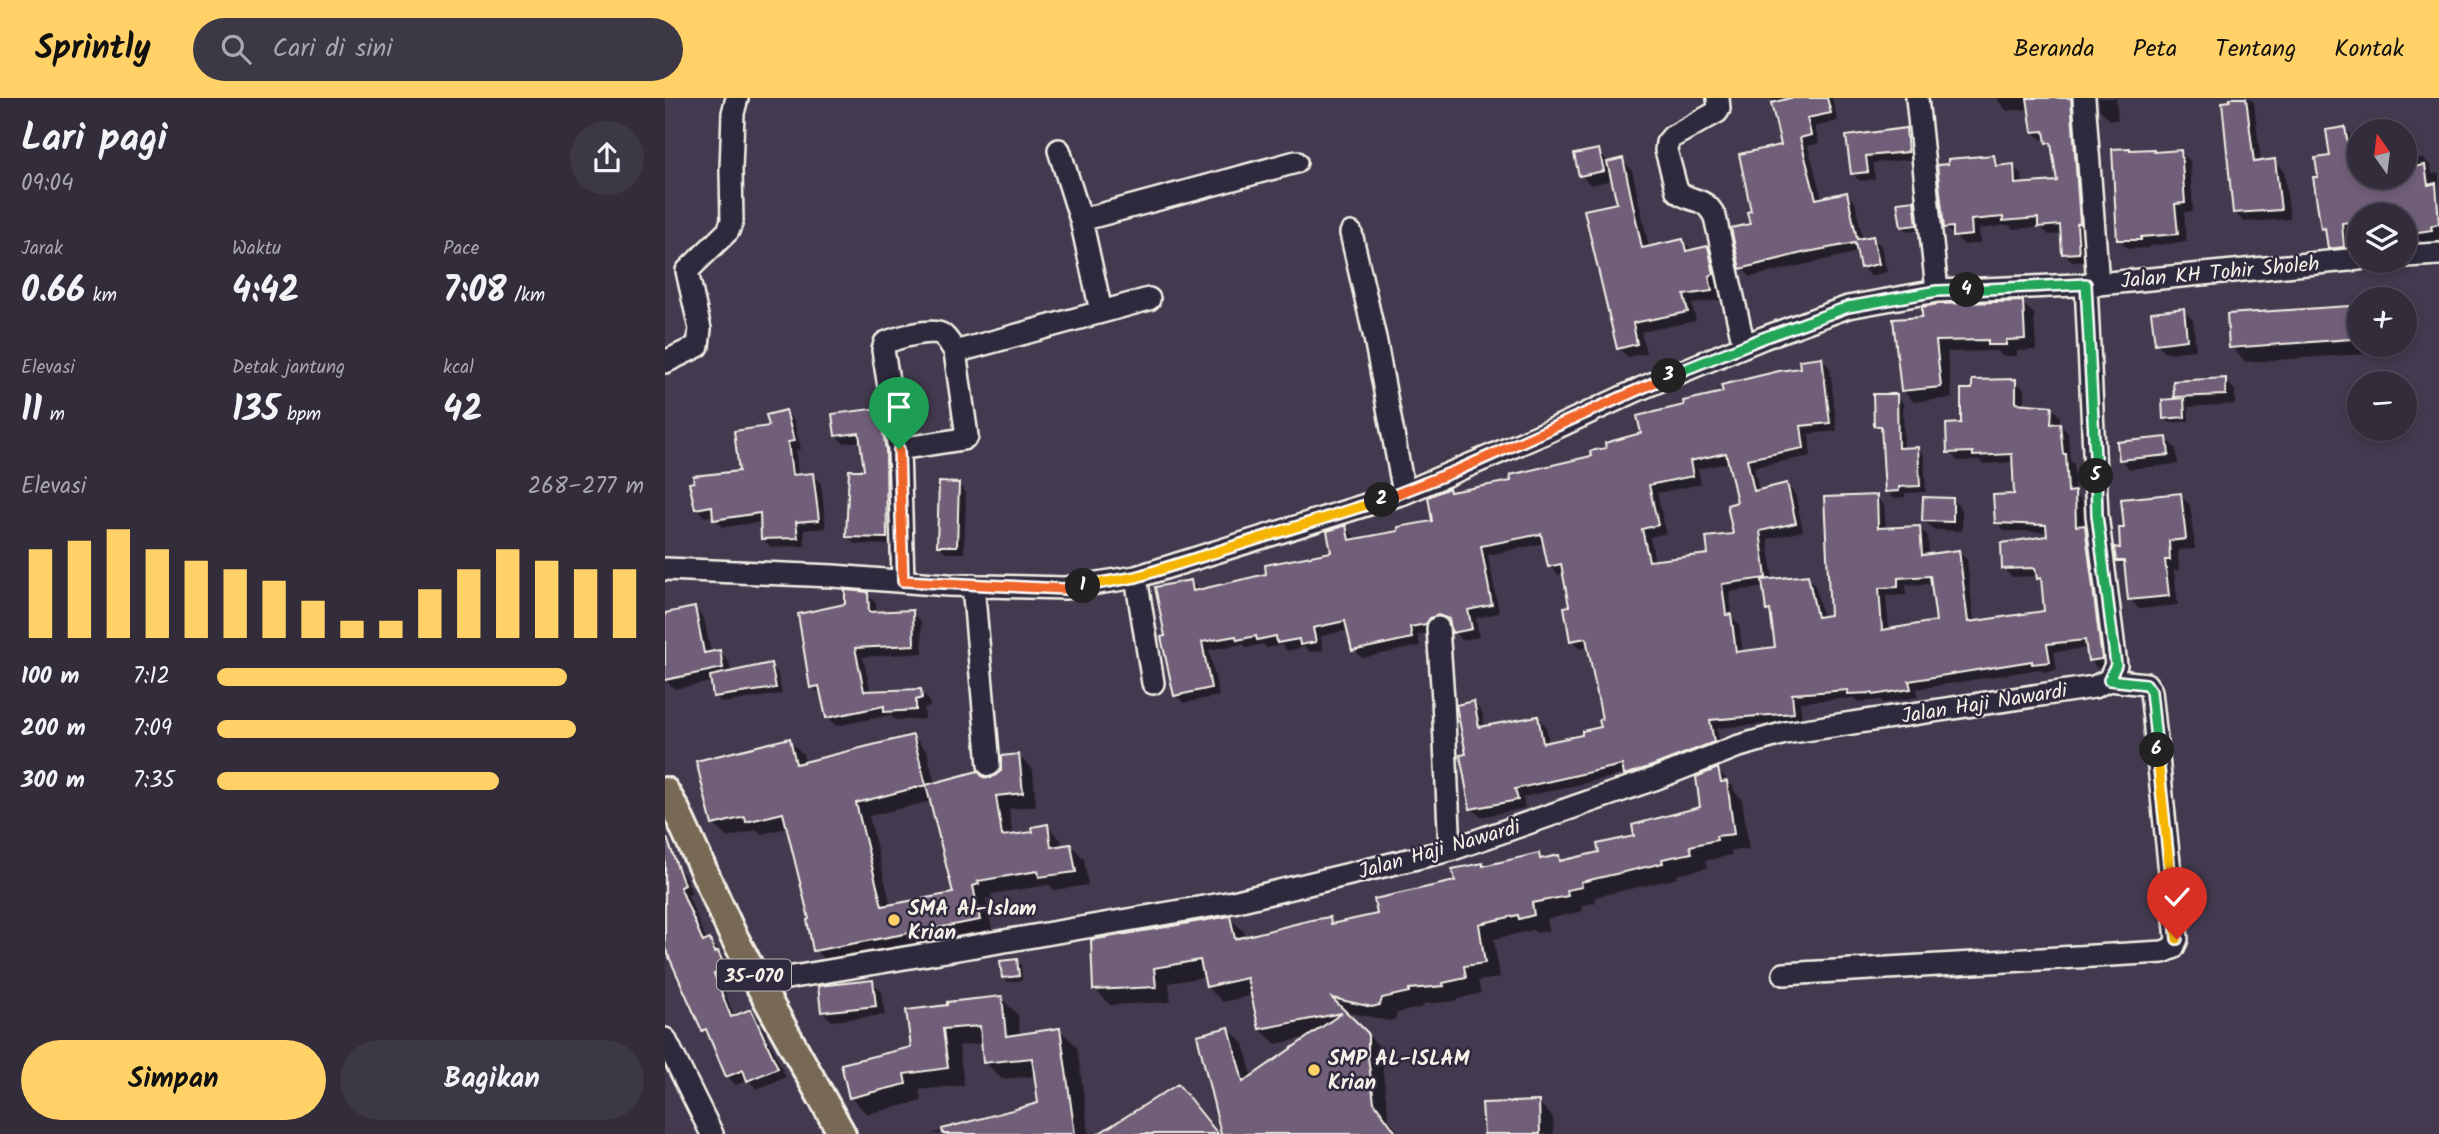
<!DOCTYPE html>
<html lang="id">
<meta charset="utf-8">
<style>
:root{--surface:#322c3b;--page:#3d3846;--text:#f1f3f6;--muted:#a8a7af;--line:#4d4855;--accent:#ffd166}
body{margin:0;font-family:Kalam,sans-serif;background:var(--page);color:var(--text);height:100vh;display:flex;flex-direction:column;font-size:26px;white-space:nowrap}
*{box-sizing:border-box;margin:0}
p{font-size:23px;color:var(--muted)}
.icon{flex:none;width:38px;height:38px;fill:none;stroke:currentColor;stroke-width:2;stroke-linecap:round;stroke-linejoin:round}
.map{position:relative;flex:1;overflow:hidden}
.sheet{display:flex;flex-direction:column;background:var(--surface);width:665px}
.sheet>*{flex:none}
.needle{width:46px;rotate:346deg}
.tools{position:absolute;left:1682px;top:21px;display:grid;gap:14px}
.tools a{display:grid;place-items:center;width:70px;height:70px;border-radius:50%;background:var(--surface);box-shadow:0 4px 10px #0003,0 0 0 2px var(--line);font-size:35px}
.pin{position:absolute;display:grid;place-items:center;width:60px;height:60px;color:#fff;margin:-72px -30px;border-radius:50% 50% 50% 0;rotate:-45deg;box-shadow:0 0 7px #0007}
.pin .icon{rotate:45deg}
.km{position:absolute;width:35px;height:35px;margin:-18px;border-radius:50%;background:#222;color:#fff;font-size:19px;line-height:35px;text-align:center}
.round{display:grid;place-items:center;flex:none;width:74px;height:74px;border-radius:37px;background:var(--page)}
.summary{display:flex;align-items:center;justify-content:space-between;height:119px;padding:0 21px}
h1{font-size:38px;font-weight:700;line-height:52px}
.stats{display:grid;grid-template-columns:repeat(3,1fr);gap:10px;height:119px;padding:7px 21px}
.stats div{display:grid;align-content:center}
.stats b{font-size:35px;font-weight:700}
.stats small{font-size:19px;font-weight:400}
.stats p{font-size:19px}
.chart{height:196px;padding:14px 21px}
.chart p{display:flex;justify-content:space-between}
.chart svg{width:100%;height:126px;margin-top:7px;stroke:var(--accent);stroke-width:6}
.button{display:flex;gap:14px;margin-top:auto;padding:14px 21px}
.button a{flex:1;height:80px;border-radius:42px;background:var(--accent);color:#111;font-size:28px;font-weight:700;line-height:80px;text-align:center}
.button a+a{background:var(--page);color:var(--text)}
ul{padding:0 21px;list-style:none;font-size:23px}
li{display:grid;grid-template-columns:112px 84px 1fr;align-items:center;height:52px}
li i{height:18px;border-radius:9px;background:var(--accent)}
header{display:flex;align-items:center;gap:42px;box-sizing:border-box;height:98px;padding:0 35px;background:var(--accent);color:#111}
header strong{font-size:33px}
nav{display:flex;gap:38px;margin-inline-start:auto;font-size:24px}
.search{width:490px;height:63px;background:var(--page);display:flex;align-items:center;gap:18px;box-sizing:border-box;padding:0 24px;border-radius:38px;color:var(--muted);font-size:26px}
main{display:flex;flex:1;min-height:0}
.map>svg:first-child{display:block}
</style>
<header>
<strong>Sprintly</strong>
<div class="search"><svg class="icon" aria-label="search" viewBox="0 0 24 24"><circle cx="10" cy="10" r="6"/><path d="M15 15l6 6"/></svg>Cari di sini</div>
<nav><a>Beranda</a><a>Peta</a><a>Tentang</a><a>Kontak</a></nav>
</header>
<main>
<section class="sheet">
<div class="summary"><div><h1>Lari pagi</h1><p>09:04</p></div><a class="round"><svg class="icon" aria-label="share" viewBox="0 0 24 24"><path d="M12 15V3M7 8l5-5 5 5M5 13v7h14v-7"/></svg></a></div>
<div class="stats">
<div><p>Jarak</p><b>0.66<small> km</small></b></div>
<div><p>Waktu</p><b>4:42</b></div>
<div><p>Pace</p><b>7:08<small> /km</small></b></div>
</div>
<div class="stats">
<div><p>Elevasi</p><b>11<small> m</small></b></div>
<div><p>Detak jantung</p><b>135<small> bpm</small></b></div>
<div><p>kcal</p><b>42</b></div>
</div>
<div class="chart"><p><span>Elevasi</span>268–277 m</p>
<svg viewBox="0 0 160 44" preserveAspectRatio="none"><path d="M5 44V13M15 44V10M25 44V6M35 44V13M45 44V17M55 44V20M65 44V24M75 44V31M85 44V38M95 44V38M105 44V27M115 44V20M125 44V13M135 44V17M145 44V20M155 44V20"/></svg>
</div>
<ul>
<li><b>100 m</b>7:12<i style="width:82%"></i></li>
<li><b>200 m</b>7:09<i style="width:84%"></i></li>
<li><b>300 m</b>7:35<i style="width:66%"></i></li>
</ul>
<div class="button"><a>Simpan</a><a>Bagikan</a></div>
</section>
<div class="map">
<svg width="1774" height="1036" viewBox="0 0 1774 1036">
<rect width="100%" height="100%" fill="#433a4f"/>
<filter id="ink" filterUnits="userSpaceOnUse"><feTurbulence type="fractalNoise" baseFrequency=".0143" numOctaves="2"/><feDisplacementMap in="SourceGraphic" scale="14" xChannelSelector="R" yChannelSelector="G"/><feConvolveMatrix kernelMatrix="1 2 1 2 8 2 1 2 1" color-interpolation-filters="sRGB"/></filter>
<g filter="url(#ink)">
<path fill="#0007" fill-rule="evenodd" d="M1107 0H1167L1173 23 1150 29 1154 45 1143 48 1157 101 1182 96 1190 104 1198 142 1207 139 1216 148 1222 174 1206 178 1197 169 1194 154 1085 179 1077 170 1088 114 1119 49Z
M1333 0H1419L1422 163 1408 164 1399 155 1397 136 1384 137 1376 129 1348 131 1344 127 1314 131 1315 145 1299 147 1280 129 1328 59 1337 68H1348L1357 77 1358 87 1394 84 1389 51 1382 42H1377L1369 34 1365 11 1342 13 1334 4Z
M1433 0H1451L1453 22H1445L1435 12Z
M1566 0H1584L1589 5 1596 65 1610 63 1619 73 1625 121 1579 124 1569 114Z
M1680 31 1687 38 1689 51H1694V79H1740V61L1758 60 1766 68 1767 76 1774 75V151H1764L1756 142 1746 143 1740 136V117H1694V131L1684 133 1686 157 1673 158 1665 150 1662 135 1657 130 1655 80Z
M1241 32 1248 39 1250 61 1208 65 1210 81 1195 83 1187 75 1183 40Z
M934 53 944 65 957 62 967 72 984 150 1018 143 1027 152 1043 150 1052 160 1058 186 1052 187 1055 202 1027 206 1031 223 976 234 981 255 963 259 953 250 954 106 948 82 926 87 916 78Z
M1488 53 1491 56 1516 54 1525 63 1528 114H1519L1522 144 1484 148V150L1463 151 1454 142Z
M1249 104 1253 108 1256 131 1242 133 1237 128Z
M1357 205 1369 216 1371 252 1352 253V258H1337L1332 253 1282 254 1287 300 1249 304 1237 292 1230 223Z
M1684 210 1694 220V247H1700L1701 256 1581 264 1566 249Z
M1518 212 1528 222 1531 252 1501 255 1491 245Z
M1157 261 1165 270 1172 333 1144 336 1146 358 1089 369 1094 394 1122 387 1130 396 1138 433 1103 441 1108 483 1142 478 1150 487 1158 520 1167 519 1211 399 1219 407 1221 431 1254 430 1263 438 1264 458 1293 453 1302 462 1309 525 1381 514 1378 484 1373 478 1347 479 1338 470 1384 439 1383 434 1340 433 1332 425 1351 398 1349 364 1318 366 1314 362 1293 363 1284 354 1297 327 1308 293 1350 283 1359 291V307L1386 309 1395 318 1394 326 1403 335 1405 363 1409 366 1410 396 1418 404 1419 428 1428 437 1445 569 1433 571 1425 562 1423 550 1389 554 1392 572 1378 574 1375 571 1252 591 1253 599 1218 605 1216 602 1193 604 1189 600 1135 604 1137 623 1052 630 1056 652 969 685 960 676 858 699 860 710 816 719 807 711 803 658 809 605 817 614 820 630 872 620 881 628 884 645 919 638 938 631 939 623 924 549 915 551 907 542 906 509 900 475 893 477 885 468 880 445 823 457 834 515 811 520 814 539 797 542 789 534 787 526 782 525 774 528 769 534 753 537 755 548 697 560 689 552 684 532 656 538 658 552 645 554 640 549 622 553 617 547 602 550 598 546 582 550 578 546 544 552 554 598 519 605 510 597 502 539 526 484 534 492 603 477 668 456 681 429 689 438 690 443 735 435 769 424 783 392 786 395 848 384 928 359 978 337 1021 308 1137 272ZM1065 364 1074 406 1070 437 1045 457 990 464 985 439 1001 435 992 395 1036 386 1033 371ZM1268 486 1273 524 1224 532 1221 498 1241 497V487ZM1100 489 1102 512 1107 517 1112 551 1078 555 1074 527 1068 520 1064 494Z
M1560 282 1570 292V306L1523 309 1524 323 1505 325 1500 320 1514 302 1510 299Z
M1231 298 1238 305 1239 351 1252 350 1259 357 1261 394 1240 395V399L1228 400 1222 393 1218 334 1211 327Z
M213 312 221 319 228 361V447L190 446 182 439 201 374 197 343 179 345 171 338Z
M120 314 129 323 136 351 131 352 133 379 148 377 156 386 161 430 139 432 140 448 106 449 98 441 97 424 58 429 50 421 49 417 40 419 31 410 76 374 106 330Z
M1501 341 1511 351 1513 366 1465 371 1455 361Z
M294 387 301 395 299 455H281L273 447Z
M1515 397 1525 407 1530 451 1513 452 1514 472H1509L1513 507 1474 511 1465 501 1462 471 1453 462Z
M1288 402 1297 412V433L1269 432 1259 422Z
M202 496 211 505 212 516 247 514 256 523 258 555 198 559 206 595 255 592 264 602 265 609 259 610 260 621 230 622 225 617 171 628 162 619 158 598 147 589 182 508Z
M30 511 39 521 46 555 54 554 64 564 66 575 105 567 112 574 117 596 57 605 50 598 47 584 9 591 0 582V517Z
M248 639 262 653 270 687 317 680 326 682 354 658 368 672 371 708 344 711 348 739 369 735 382 728 396 742 397 749 406 747 419 761 423 787 389 792 384 787 326 796 327 800 321 801 328 836 164 866 150 852 123 730 97 736 91 732 62 740 49 726 124 642 138 656 141 666ZM267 703 290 796 226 808 204 718Z
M1053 672 1068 688 1069 693 1077 701 1084 751 1066 753 1067 757 1040 763 1042 770 1012 777 1013 780 930 799 931 804 916 808 918 813 882 821 884 833 871 835 868 832 829 841 835 880 813 883 816 895 793 901V903L758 906 759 909 732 915 730 922 723 923 678 913 718 952V975L724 1021 735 1036H557L564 931 579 946 587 979 644 939 611 946 595 931 588 897 558 904 542 889 540 879 504 885 506 904 445 907 430 891 565 820 580 835 581 840 664 821 670 827 714 818 792 784 817 767 820 770 874 757 878 762 894 758 899 764 936 755 1037 711Z
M12 769 20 778 27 796 23 797 42 844 44 843 53 852 62 864 68 880 56 885 70 919 85 913 94 922 121 979 92 991 83 982 71 987 62 978 47 941 38 932 0 846V773Z
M351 863 356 867 357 882 343 884 339 879Z
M207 884 217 894 220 917 167 923 157 913Z
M336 900 353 917 355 938 395 932 412 949 424 1036H265L375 1006 371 978 337 981 320 964 318 945 294 948 299 987 254 992 257 1003 202 1016 185 999 248 950 243 914Z
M512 988 554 1036H447Z
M873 1004 888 1019 889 1036H820Z"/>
<path fill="#715f79" stroke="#f4f1e8" stroke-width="2" fill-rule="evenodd" d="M1125 0H1162L1166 15 1142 20 1146 37 1135 40 1151 101 1182 94 1192 141 1208 138 1214 166 1195 170 1190 145 1137 155 1075 171 1066 130 1085 126 1082 114 1086 113 1074 56 1116 47 1106 5Z
M1362 0H1406L1415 125 1412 126 1414 155 1397 156 1395 127 1373 129V120L1338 123V119L1306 122 1307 137 1288 139V129L1279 130 1272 67 1283 66V61L1329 57 1331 68 1349 66 1350 86 1392 83 1386 45H1381L1379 33 1367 34Z
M1565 0H1581L1589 64 1610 61 1616 112 1568 115 1557 4 1565 3Z
M1680 29 1685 60 1694 58V79H1740V70L1760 67 1763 87 1771 85 1774 126 1766 128 1767 132 1740 136V117H1692L1693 123 1677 125 1679 149 1663 151 1660 130 1656 131 1648 79H1653L1650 60 1665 58 1661 32Z
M1241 30 1243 54 1201 58 1203 74 1186 76 1181 38Z
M1465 50V52L1489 51V54L1516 52 1520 105 1510 106 1513 136 1476 139V142H1452L1447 51Z
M934 51 939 73 914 78 909 56Z
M958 60 977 150 1018 141 1021 153 1043 148 1049 176 1044 178 1047 193 1019 197 1023 214 968 225 972 246 952 251 919 112 952 105 942 64Z
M1249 102 1252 127 1236 129 1232 104Z
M1358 203 1360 241 1341 242V247H1323V242L1271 243 1276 289 1236 293 1228 221 1257 219V209L1273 206Z
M1684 208 1686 241 1564 250 1562 216Z
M1519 210 1522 242 1490 246 1486 214Z
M1157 259 1165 325 1136 328 1139 350 1082 361 1089 393 1122 385 1131 425 1095 433 1101 480 1057 486 1061 517 1066 516 1071 554 1110 549 1105 512 1101 513 1097 482 1143 477 1152 519 1165 517 1159 399 1212 397 1213 430 1255 428 1257 457 1294 452 1303 524 1379 513 1376 480 1372 481 1370 470 1337 471 1336 445 1382 438 1381 427 1330 425 1328 397 1349 396 1347 356 1308 358V354L1282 355 1281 326 1296 325V291H1307V282L1351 281V305L1387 308 1386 326 1395 325 1398 356H1401L1403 394 1410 393 1411 428 1420 427 1437 561 1423 563 1420 542 1382 546 1385 564 1367 566V563L1244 583 1246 591 1208 597 1207 595 1183 596V592L1127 596 1129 615 1045 622 1049 644 987 668 959 677 957 667 850 691 853 702 805 711 795 657 801 656 791 607 809 603 814 629 873 618 878 645 917 637V633L936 629 934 622 937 621 921 540 905 543 899 509 904 508 896 466 883 469 876 436 816 448 827 507 803 512 807 531 787 535 784 521 773 517 765 520 761 526 745 529 747 540 687 553 680 523 648 530 651 544 635 547 634 541 612 545 611 538 592 542 591 538 572 542 571 538 537 544 546 590 509 598 496 539 500 538 490 489 526 482 528 493 601 476 600 467 666 454 662 433 676 429 681 427 684 442 733 433V429L767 423 763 399 784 390 785 394 846 383 845 377 926 358 925 353 941 350 940 345 976 335 972 318 1019 307 1018 303 1058 294 1056 287 1114 273 1135 270 1134 262ZM1061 355 1072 404 1062 407 1068 436 1041 439 1043 456 984 463 977 431 993 427 984 387 1028 378 1025 363ZM1265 478 1271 523 1217 532 1214 490 1233 489V480Z
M1561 280V297L1509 299 1508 283Z
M1208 296H1232L1233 350 1253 349 1255 388 1234 389V393L1220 394 1216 328H1209Z
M1519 300 1520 319 1498 321 1497 302Z
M214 310 221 352 222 440 181 439 184 372H199L194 335 170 338 167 316Z
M121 312 129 343 123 344 127 377 148 375 154 422 131 424 133 440 96 441 95 415 48 422 47 408 30 411 24 385 29 384 28 378 74 373 69 333 104 328 101 317Z
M1502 339 1504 357 1454 362 1452 344Z
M274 384 294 385 292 448H272Z
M1516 395 1521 441 1504 443 1505 462H1500L1504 498 1463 502 1459 463H1451L1449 449 1455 450 1454 430H1459L1456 401Z
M1258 399 1288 400V424L1257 423Z
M180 492 203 494 204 514 248 512 249 547 190 550 199 593 256 591 257 600 251 602V612L219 614V608L161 620 154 588 145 590 133 516 180 506Z
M30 509 39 555 55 552 58 570 0 582V515Z
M106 565 111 590 48 599 45 578Z
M248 637 261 687 313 673 318 679 326 680 336 673V658L354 656 358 695 331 698 337 738 368 734 367 729 383 726 386 749 406 746 411 774 374 779 373 773 313 783 314 786 308 788 315 822 148 853 142 822 144 821 118 715 81 724 80 719 47 727 31 663 125 640 131 666ZM261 687 288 795 217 808 191 705Z
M1053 670 1056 684 1062 683 1069 736 1051 738 1052 742 1025 748 1027 755 997 761 998 765 916 784 917 789 902 792 903 798 867 805 869 817 854 821 853 817 814 826 820 865 799 868 801 880 778 885 779 888 744 891V894L717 900 715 907 707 909 667 900 703 935V959L709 1004 732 1036H556L532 937 564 929 578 984 677 915 594 931 582 880 541 889 535 862 489 870 491 889 428 892 426 842 565 818 570 841 646 822 665 819 666 826 712 816 709 801 790 783 787 771 818 765V768L874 755 875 761 894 757 895 763 934 754 932 746 969 738 967 727 1035 709 1031 679Z
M0 740H2L19 787 15 789 38 844 45 841 50 855 53 853 61 871 49 876 66 919 86 911 113 970 82 983 78 972 61 979 41 931 37 933 0 850Z
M352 861 354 878 337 880 335 863Z
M208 882 211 908 156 914 153 888Z
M337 898 341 938 395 930 410 1036H278L277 1031 373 1005 367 960 318 965 315 928 278 931 283 970 239 976 241 986 184 1000 176 966 246 949 241 912 282 907V904Z
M513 986 553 1036H433Z
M874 1003 875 1036H819L817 1005Z"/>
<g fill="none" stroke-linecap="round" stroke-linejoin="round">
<g stroke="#f4f1e8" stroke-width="26">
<path id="minor" d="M1053 0 1054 11 1052 14 1007 39 1002 45 1001 52 1012 93C1027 106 1039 97 1050 119L1079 248
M1252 0 1272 193
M1419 0 1433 186
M394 52 416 122 436 213
M416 122 631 64
M686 135 710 240 739 395
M1740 158 1774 156
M1421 186 1432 417 1451 567 1444 582
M0 264 33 248 35 231 22 173 63 133 67 123 66 72 68 15 72 0
M234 351 298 341 302 338 290 254 484 201
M0 471 168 478 283 487 400 490 471 479 739 395 882 334 977 290 1098 240 1183 209 1272 193 1433 186 1694 161
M471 479 488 585
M238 483 234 351 218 252 220 245C230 240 267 230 276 236 282 239 287 249 290 254
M308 487 324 667
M773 530 778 601 785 752
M93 885 568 804 785 752 992 680 1071 649 1120 635 1429 589 1444 582 1481 586 1486 593 1512 841 1508 850 1498 854 1119 876
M0 941 47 1036"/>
</g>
<g stroke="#f4f1e8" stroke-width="32">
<path id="major" d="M0 693 11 712 66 833 93 885 177 1036"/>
</g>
<use href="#minor" stroke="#2f2a3d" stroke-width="21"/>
<use href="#major" stroke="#786954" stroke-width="26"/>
</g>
</g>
<g fill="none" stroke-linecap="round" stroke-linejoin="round" filter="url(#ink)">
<g stroke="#fff" stroke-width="14">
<path id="split-1" d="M234 351 238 483 400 491 418 488"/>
</g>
<g stroke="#fff" stroke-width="14">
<path id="split-2" d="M418 488 471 479 717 402"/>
</g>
<g stroke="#fff" stroke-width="14">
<path id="split-3" d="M717 402 793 372 1004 278"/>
</g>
<g stroke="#fff" stroke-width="14">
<path id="split-4" d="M1004 278 1098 240 1183 209 1272 193 1302 192"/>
</g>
<g stroke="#fff" stroke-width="14">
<path id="split-5" d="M1302 192 1421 186 1431 378"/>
</g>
<g stroke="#fff" stroke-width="14">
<path id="split-6" d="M1431 378 1432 417 1451 567 1444 582 1481 586 1486 593 1492 652"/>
</g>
<g stroke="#fff" stroke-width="14">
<path id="split-7" d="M1492 652 1512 841"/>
</g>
<use href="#split-1" stroke="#f0652b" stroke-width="9"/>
<use href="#split-2" stroke="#f5b400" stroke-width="9"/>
<use href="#split-3" stroke="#f0652b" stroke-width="9"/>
<use href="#split-4" stroke="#22a559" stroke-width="9"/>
<use href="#split-5" stroke="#22a559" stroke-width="9"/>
<use href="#split-6" stroke="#22a559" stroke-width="9"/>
<use href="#split-7" stroke="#f5b400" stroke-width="9"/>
</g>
<g fill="#ffd166" stroke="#2f2a3d" stroke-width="2.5">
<circle cx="229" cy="822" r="7"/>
<circle cx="649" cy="972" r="7"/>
</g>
<g text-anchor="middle" stroke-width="5" stroke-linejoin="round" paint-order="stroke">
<rect fill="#2f2a3d" stroke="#b9b5b5" stroke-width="2" x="52" y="861.5" width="74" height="31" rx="5"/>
<g font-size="19" font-weight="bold" fill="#f4f1e8">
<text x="89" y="884">35-070</text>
</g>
<g font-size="21" fill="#f4f1e8" stroke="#2f2a3d">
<text transform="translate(1555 174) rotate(-5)" y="7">Jalan KH Tohir Sholeh</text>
<text transform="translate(1319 605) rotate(-9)" y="7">Jalan Haji Nawardi</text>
<text transform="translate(774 751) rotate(-16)" y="7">Jalan Haji Nawardi</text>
</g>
<g font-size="21" font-weight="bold" fill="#f4f1e8" stroke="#2f2a3d" text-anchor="start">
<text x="243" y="817">SMA Al-Islam<tspan x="243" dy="24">Krian</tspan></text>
<text x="663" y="967">SMP AL-ISLAM<tspan x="663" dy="24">Krian</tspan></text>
</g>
</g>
</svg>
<div class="tools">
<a><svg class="needle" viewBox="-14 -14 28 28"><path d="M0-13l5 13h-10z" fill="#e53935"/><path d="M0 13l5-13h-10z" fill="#a8a7af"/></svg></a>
<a><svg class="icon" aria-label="layers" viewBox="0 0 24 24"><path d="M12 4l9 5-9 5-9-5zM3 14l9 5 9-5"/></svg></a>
<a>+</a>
<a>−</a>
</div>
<div class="pin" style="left:234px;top:351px;background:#1e9e55"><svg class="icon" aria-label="arrive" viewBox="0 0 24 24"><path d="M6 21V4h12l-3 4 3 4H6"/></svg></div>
<div class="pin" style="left:1512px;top:841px;background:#d93025"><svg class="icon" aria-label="check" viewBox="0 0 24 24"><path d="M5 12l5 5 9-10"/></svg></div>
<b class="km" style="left:418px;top:488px">1</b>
<b class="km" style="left:717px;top:402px">2</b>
<b class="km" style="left:1004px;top:278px">3</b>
<b class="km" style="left:1302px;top:192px">4</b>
<b class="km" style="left:1431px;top:378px">5</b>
<b class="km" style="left:1492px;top:652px">6</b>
</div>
</main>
